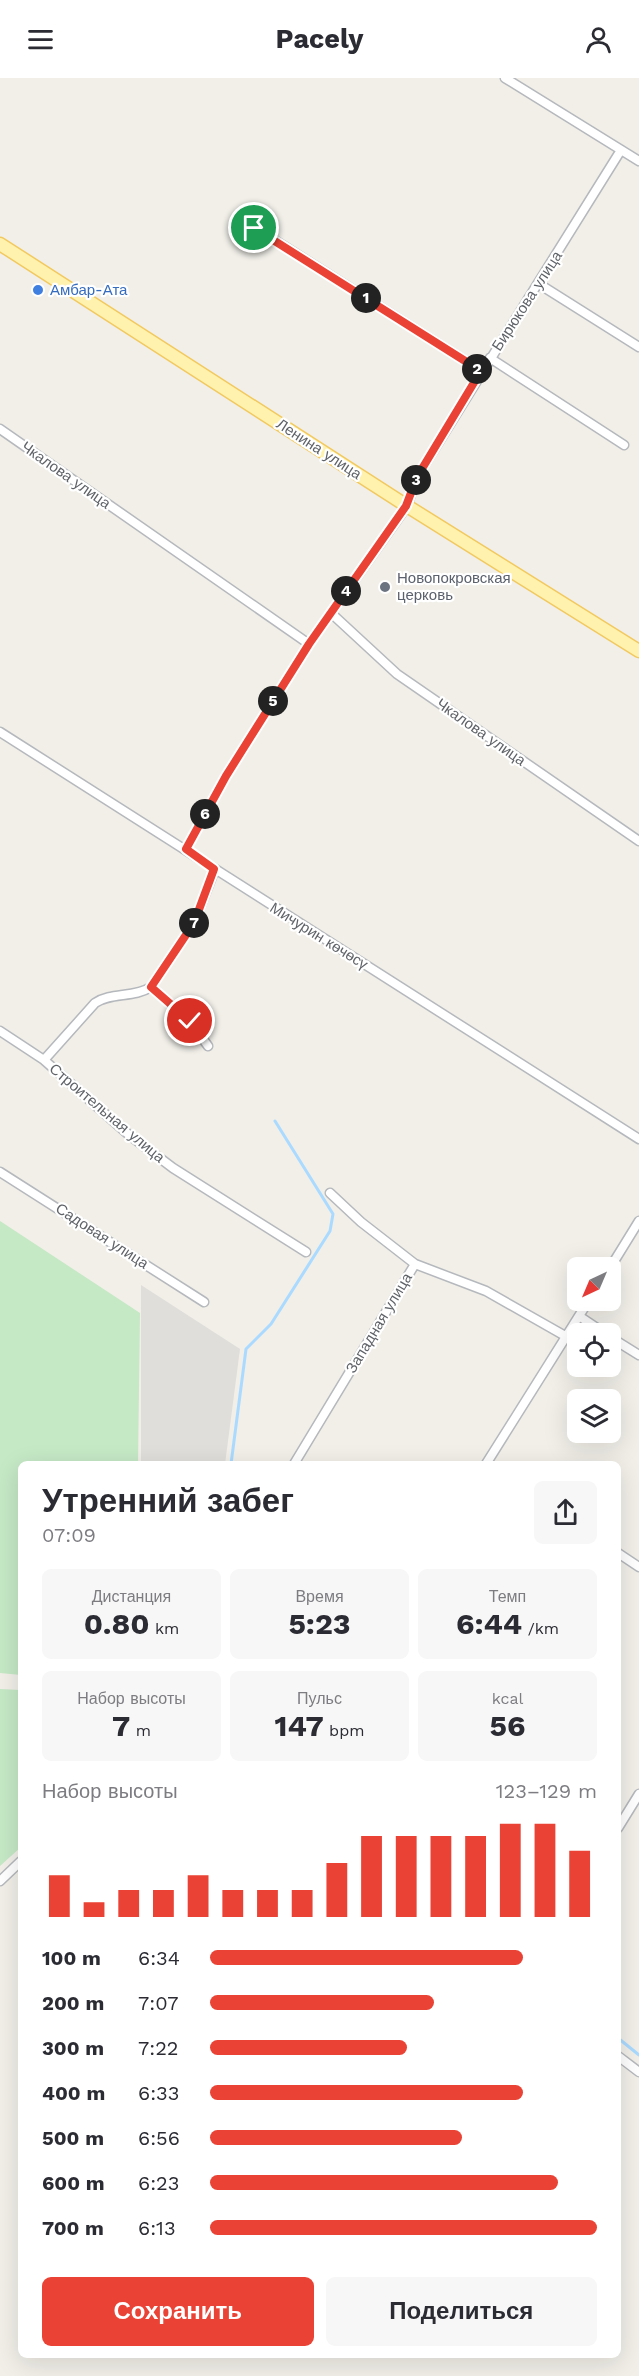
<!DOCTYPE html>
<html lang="ru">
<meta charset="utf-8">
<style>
:root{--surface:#fff;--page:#f7f7f7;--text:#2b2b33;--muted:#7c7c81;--accent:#ea4335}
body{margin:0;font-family:"Work Sans",sans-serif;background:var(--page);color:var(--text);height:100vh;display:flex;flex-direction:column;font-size:22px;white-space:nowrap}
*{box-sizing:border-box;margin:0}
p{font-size:20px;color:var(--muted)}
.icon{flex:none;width:33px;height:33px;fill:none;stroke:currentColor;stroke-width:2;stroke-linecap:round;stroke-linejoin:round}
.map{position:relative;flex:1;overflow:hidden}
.details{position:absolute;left:18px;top:1383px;width:603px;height:897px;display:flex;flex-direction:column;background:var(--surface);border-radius:9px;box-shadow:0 6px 24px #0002}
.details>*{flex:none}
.needle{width:39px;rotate:224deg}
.fabs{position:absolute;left:567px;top:1179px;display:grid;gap:12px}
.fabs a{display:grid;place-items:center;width:54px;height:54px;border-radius:9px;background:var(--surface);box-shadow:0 6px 24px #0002;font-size:30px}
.pin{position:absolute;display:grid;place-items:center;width:51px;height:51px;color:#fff;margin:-26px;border:3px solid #fff;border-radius:50%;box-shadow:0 2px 6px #0007}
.km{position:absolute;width:30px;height:30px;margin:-15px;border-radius:50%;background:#222;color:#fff;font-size:16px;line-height:30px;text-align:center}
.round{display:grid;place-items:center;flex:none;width:63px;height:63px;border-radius:9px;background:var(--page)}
.head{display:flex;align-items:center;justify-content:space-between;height:102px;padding:0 24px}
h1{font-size:33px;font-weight:700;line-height:45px}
.figures{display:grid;grid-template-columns:repeat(3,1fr);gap:9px;height:102px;padding:6px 24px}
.figures div{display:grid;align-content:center;border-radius:9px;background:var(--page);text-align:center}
.figures b{font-size:30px;font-weight:700}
.figures small{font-size:16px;font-weight:400}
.figures p{font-size:16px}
.chart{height:168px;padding:12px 24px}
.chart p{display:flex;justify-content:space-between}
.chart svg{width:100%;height:108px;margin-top:6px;stroke:var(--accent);stroke-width:6}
.action{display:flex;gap:12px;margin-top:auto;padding:12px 24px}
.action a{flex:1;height:69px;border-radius:9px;background:var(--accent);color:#fff;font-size:24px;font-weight:700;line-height:69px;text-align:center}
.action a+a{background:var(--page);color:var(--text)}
ul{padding:0 24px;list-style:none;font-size:20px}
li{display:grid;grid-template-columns:96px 72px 1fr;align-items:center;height:45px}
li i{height:15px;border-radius:8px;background:var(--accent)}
header{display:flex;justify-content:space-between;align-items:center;height:78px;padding:0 24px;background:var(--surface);font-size:27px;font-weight:700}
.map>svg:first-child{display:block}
</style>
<header><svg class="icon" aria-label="menu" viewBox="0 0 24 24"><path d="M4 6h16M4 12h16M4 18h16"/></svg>Pacely<svg class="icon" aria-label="person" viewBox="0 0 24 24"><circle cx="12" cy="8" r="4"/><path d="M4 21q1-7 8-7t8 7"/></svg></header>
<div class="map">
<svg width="639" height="2298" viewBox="0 0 639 2298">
<rect width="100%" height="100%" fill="#f1efe8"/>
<path fill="#e0deda" d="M141 1207 240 1271 225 1386H141Z"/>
<path fill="#c5e8c5" d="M0 1143 140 1235 138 1386H21V1597L0 1595Z
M0 1611 21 1612V1769L0 1788Z"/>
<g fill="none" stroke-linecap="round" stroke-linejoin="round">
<path stroke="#aadaff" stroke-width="3" d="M231 1386 246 1271 271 1246 330 1153 333 1136 275 1043
M618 1960 639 1977"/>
<g stroke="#b5b8bc" stroke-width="11">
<path id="minor" d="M505 0 639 83
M254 149 481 293
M539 206 639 269
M490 280 624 367
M0 351 309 566
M331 535 397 596 639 763
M0 654 639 1061
M186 771 226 698 309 566 407 428 417 399 621 72
M151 909 190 943 208 968
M0 953 44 982 128 1056 173 1090 306 1174
M44 982 95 925C111 914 134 920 151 909L194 845 215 791
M0 1094 204 1224
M330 1115 361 1144 415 1186
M610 1190 639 1143
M579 1238 606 1256
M610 1259 639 1277
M294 1386 415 1186 486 1213 567 1259
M486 1386 589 1222
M618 1475 639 1489
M618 1750 639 1716
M0 1803 21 1783
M618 1978 639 1994"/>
</g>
<g stroke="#f2c960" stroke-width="15">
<path id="primary" d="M0 166 407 428 639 573"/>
</g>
<use href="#minor" stroke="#fff" stroke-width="8"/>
<use href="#primary" stroke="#fff2af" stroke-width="12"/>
</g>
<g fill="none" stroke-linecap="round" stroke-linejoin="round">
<g stroke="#fff" stroke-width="12">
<path id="route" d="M190 943 151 909 194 845 214 791 186 771 226 698 309 566 406 428 417 399 481 293 254 150"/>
</g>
<use href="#route" stroke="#ea4335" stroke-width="8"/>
</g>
<circle fill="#3f7fe0" stroke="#fff" stroke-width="2" cx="38" cy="212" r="6"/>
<circle fill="#6b7280" stroke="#fff" stroke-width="2" cx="385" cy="509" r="6"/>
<g text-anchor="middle" stroke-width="4.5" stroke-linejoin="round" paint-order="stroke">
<g font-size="15" fill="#366cbe" stroke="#fff" text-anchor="start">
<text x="50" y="217">Амбар-Ата</text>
</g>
<g font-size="15" fill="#5f6368" stroke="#fff">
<text transform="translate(527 223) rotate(-57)" y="5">Бирюкова улица</text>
<text transform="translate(319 371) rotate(33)" y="5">Ленина улица</text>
<text transform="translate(66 397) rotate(35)" y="5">Чкалова улица</text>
<text transform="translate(481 654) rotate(35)" y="5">Чкалова улица</text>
<text transform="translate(319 858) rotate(32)" y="5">Мичурин көчөсү</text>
<text transform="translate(107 1035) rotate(40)" y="5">Строительная улица</text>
<text transform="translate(102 1158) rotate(33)" y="5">Садовая улица</text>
<text transform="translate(379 1245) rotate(-59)" y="5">Западная улица</text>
</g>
<g font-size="15" fill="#5b616d" stroke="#fff" text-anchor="start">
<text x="397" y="505">Новопокровская<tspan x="397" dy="17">церковь</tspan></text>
</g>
</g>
</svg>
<div class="fabs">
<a><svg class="needle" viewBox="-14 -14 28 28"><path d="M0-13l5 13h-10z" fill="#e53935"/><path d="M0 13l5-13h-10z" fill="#7c7c81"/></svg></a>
<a><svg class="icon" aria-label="locate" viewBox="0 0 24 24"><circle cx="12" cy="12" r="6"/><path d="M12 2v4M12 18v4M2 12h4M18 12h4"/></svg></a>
<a><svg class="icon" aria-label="layers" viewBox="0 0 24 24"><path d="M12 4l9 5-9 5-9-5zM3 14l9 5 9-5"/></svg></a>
</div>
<div class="pin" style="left:254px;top:150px;background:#1e9e55"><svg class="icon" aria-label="arrive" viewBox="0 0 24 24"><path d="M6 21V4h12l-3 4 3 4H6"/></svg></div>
<div class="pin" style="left:190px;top:943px;background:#d93025"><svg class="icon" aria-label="check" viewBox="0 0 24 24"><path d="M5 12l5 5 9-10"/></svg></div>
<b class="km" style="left:366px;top:220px">1</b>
<b class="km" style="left:477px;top:291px">2</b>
<b class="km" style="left:416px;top:402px">3</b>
<b class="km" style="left:346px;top:513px">4</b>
<b class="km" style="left:273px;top:623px">5</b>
<b class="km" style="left:205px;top:736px">6</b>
<b class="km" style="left:194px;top:845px">7</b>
<section class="details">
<div class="head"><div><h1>Утренний забег</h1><p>07:09</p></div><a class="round"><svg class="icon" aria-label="share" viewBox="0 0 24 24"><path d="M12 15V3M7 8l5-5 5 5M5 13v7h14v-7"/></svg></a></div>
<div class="figures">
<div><p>Дистанция</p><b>0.80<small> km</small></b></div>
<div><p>Время</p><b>5:23</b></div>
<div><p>Темп</p><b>6:44<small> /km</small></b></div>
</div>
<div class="figures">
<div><p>Набор высоты</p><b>7<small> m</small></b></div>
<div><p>Пульс</p><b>147<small> bpm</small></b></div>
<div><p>kcal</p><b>56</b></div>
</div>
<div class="chart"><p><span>Набор высоты</span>123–129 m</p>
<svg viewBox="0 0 160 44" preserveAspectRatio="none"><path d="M5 44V27M15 44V38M25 44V33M35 44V33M45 44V27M55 44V33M65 44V33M75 44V33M85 44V22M95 44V11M105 44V11M115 44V11M125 44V11M135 44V6M145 44V6M155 44V17"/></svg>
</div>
<ul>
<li><b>100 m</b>6:34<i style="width:81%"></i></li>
<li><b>200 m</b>7:07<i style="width:58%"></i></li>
<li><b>300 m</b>7:22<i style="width:51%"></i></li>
<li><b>400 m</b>6:33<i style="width:81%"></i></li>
<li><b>500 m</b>6:56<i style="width:65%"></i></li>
<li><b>600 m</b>6:23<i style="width:90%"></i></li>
<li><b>700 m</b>6:13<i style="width:100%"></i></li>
</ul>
<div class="action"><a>Сохранить</a><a>Поделиться</a></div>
</section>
</div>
